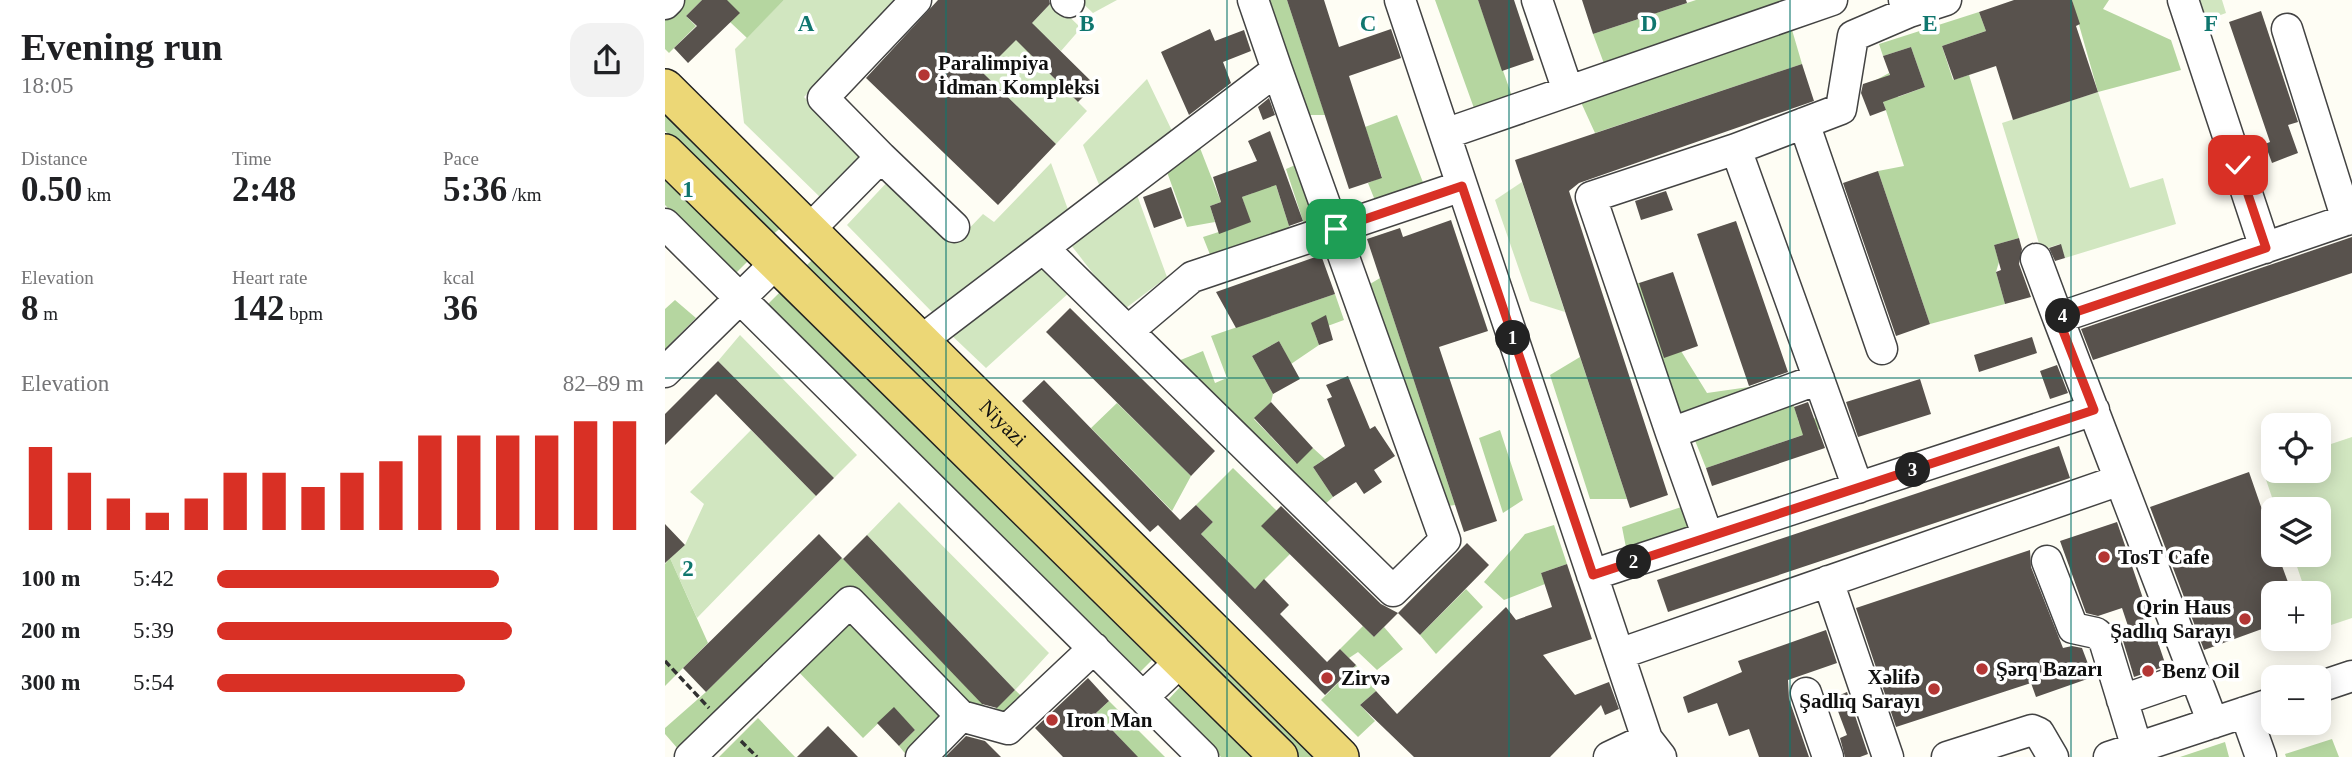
<!DOCTYPE html>
<meta charset="utf-8">
<style>
:root{--surface:#fff;--page:#f2f2f2;--text:#202124;--muted:#757577;--accent:#d93025}
body{margin:0;font-family:"Times New Roman",serif;background:var(--page);color:var(--text);height:100vh;display:flex;flex-direction:column;font-size:26px;white-space:nowrap}
*{box-sizing:border-box;margin:0}
p{font-size:23px;color:var(--muted)}
.icon{flex:none;width:38px;height:38px;fill:none;stroke:currentColor;stroke-width:2;stroke-linecap:round;stroke-linejoin:round}
.map{position:relative;flex:1;overflow:hidden}
.drawer{display:flex;flex-direction:column;background:var(--surface);width:665px}
.drawer>*{flex:none}
.fabs{position:absolute;left:1596px;top:413px;display:grid;gap:14px}
.fabs a{display:grid;place-items:center;width:70px;height:70px;border-radius:14px;background:var(--surface);box-shadow:0 4px 18px #0003;font-size:35px}
.pin{position:absolute;display:grid;place-items:center;width:60px;height:60px;color:#fff;margin:-30px;border-radius:14px;box-shadow:0 4px 10px #0006}
.km{position:absolute;width:35px;height:35px;margin:-18px;border-radius:50%;background:#222;color:#fff;font-size:19px;line-height:35px;text-align:center}
.round{display:grid;place-items:center;flex:none;width:74px;height:74px;border-radius:21px;background:var(--page)}
.overview{display:flex;align-items:center;justify-content:space-between;height:119px;padding:0 21px}
h1{font-size:38px;font-weight:700;line-height:52px}
.figures{display:grid;grid-template-columns:repeat(3,1fr);gap:10px;height:119px;padding:7px 21px}
.figures div{display:grid;align-content:center}
.figures b{font-size:35px;font-weight:700}
.figures small{font-size:19px;font-weight:400}
.figures p{font-size:19px}
.chart{height:196px;padding:14px 21px}
.chart p{display:flex;justify-content:space-between}
.chart svg{width:100%;height:126px;margin-top:7px;stroke:var(--accent);stroke-width:6}
ul{padding:0 21px;list-style:none;font-size:23px}
li{display:grid;grid-template-columns:112px 84px 1fr;align-items:center;height:52px}
li i{height:18px;border-radius:9px;background:var(--accent)}
main{display:flex;flex:1;min-height:0}
.map>svg:first-child{display:block}
</style>
<main>
<section class="drawer">
<div class="overview"><div><h1>Evening run</h1><p>18:05</p></div><a class="round"><svg class="icon" aria-label="share" viewBox="0 0 24 24"><path d="M12 15V3M7 8l5-5 5 5M5 13v7h14v-7"/></svg></a></div>
<div class="figures">
<div><p>Distance</p><b>0.50<small> km</small></b></div>
<div><p>Time</p><b>2:48</b></div>
<div><p>Pace</p><b>5:36<small> /km</small></b></div>
</div>
<div class="figures">
<div><p>Elevation</p><b>8<small> m</small></b></div>
<div><p>Heart rate</p><b>142<small> bpm</small></b></div>
<div><p>kcal</p><b>36</b></div>
</div>
<div class="chart"><p><span>Elevation</span>82–89 m</p>
<svg viewBox="0 0 160 44" preserveAspectRatio="none"><path d="M5 44V15M15 44V24M25 44V33M35 44V38M45 44V33M55 44V24M65 44V24M75 44V29M85 44V24M95 44V20M105 44V11M115 44V11M125 44V11M135 44V11M145 44V6M155 44V6"/></svg>
</div>
<ul>
<li><b>100 m</b>5:42<i style="width:66%"></i></li>
<li><b>200 m</b>5:39<i style="width:69%"></i></li>
<li><b>300 m</b>5:54<i style="width:58%"></i></li>
</ul>
</section>
<div class="map">
<svg width="1687" height="757" viewBox="0 0 1687 757">
<rect width="100%" height="100%" fill="#fefdf4"/>
<path fill="#d1e6c0" d="M119 0H234L139 97 200 157 158 200 79 123 70 49Z
M414 0H452L428 13Z
M1528 0H1557L1561 13 1534 23Z
M388 1 416 28 396 51 380 36 364 53 422 111 391 144 318 73Z
M482 79 510 137 437 192 418 145Z
M1433 92 1465 188 1498 178 1511 224 1400 258 1395 244 1376 250 1337 123Z
M386 163 405 215 269 314 182 225 225 179 291 242 318 214 329 222Z
M857 182 900 312 865 301 830 200Z
M472 195 502 277 457 311 406 245Z
M375 261 406 291 321 368 282 331Z
M75 335 192 455 169 478 53 361Z
M86 430 151 496 32 618 5 558 20 545 39 504 25 492Z
M1687 437V618L1654 629V593H1641L1628 555H1654V509H1611L1597 468 1608 464V471H1654V448Z
M234 502 384 653 350 690 202 535Z"/>
<path fill="#b5d6a0" d="M18 0H37L21 16 31 26 4 53 0 49V17Z
M62 0H119L82 38 65 22Z
M601 0H622L660 115H641Z
M770 0H813L848 99 810 111Z
M1031 0H1140L944 77 928 34Z
M1407 0H1444L1438 9 1506 40 1516 70 1433 92Z
M1314 12 1321 31 1277 46 1288 80 1304 75 1354 238 1329 245 1334 262 1331 272 1340 304 1265 324 1213 171 1239 166 1211 80 1224 73 1233 97 1260 87 1246 47 1218 56 1214 44Z
M1125 23 1137 64 930 133 914 98Z
M0 110 118 226 106 236 0 131Z
M732 115 759 185 711 203 703 183 717 177 700 127Z
M535 148 556 202 545 206 550 222 522 227 502 172Z
M635 163 658 227 546 257 538 237 585 222 577 197 588 193 584 180 607 173 625 229 639 224 621 169Z
M0 173 85 259 69 275 0 205Z
M151 256 657 757H633L139 268Z
M715 278 790 505 775 507 700 287Z
M955 283H974L1042 393 1084 387 1123 374 1128 389 1006 433Z
M115 292 487 660 475 672 103 304Z
M670 294 679 320 649 331 654 345 626 364 614 341 587 356 608 394 606 402 589 419 631 463 648 448 660 459 648 467 668 497 658 506 513 361 538 351 550 383 562 378 546 336Z
M10 300 31 318 0 349V309Z
M915 357 962 499H925L885 375Z
M452 403 526 476 507 511 426 428Z
M1128 403 1134 423 1158 416 1161 427 1041 468 1029 438Z
M835 430 858 500 838 513 814 438Z
M568 468 612 511 625 554 590 589 536 534 548 522 531 505Z
M1031 502 1043 537 964 563 957 527Z
M889 525 902 564 876 573 880 584 839 600 819 582 860 534Z
M5 558 43 643 0 686V564Z
M177 558 326 713 350 690 367 706 343 729 296 716 243 757 234 746 250 730 229 708 198 738 124 662 20 757 0 734V728L41 692Z
M801 589 818 607 771 654 755 635Z
M698 626 709 637 719 627 738 649 712 670 693 652 684 658 675 649Z
M691 665 711 691 695 705 710 721 693 737 656 700Z
M516 686 588 757H556L501 702Z
M444 701 500 757H472L444 726 421 748 410 733Z
M93 718 130 757H53H54Z
M1667 739 1674 757H1621L1620 754Z
M1560 742 1564 757H1515Z"/>
<path fill="#58524d" d="M37 0H62L75 13 23 63 9 48 32 26 21 16Z
M273 0H384L385 4 367 23 430 85 413 102 351 40 318 73 391 144 333 205 201 78Z
M622 0H659L674 47 726 29 736 58 684 76 717 178 684 189Z
M813 0H849L869 60 837 71Z
M917 0H1021L1022 3 928 34Z
M1349 0H1407L1415 24 1411 26 1433 92 1348 120 1331 66 1289 80 1277 46 1321 31 1314 12Z
M1596 11 1633 122 1623 125 1633 153 1607 163 1600 144 1605 142 1564 22Z
M545 29 550 41 579 30 586 51 558 62 566 83 524 115 496 52Z
M1246 47 1260 87 1218 102 1221 110 1205 116 1196 93 1198 84 1225 75 1218 56Z
M1137 64 1149 101 914 183 904 191 1003 495 965 508 850 160Z
M604 98 610 115 598 120 593 107Z
M605 131 638 221 624 226 611 185 577 197 586 222 554 234 545 206 556 202 548 177 592 161 583 141Z
M1213 171 1265 324 1231 336 1178 183Z
M506 187 517 218 489 228 478 197Z
M1001 191 1008 210 976 220 970 201Z
M786 220 823 331 774 347 832 521 799 532 702 239 735 228 738 237Z
M1071 221 1123 372 1084 386 1032 234Z
M1687 237V273L1428 360 1416 329Z
M1354 238 1357 249 1354 264 1366 297 1340 304 1331 272 1336 270 1329 245Z
M1396 244 1400 258 1390 261 1384 248Z
M656 255 670 294 571 328 551 292Z
M1008 272 1033 346 999 358 974 283Z
M405 308 550 451 526 476 381 332Z
M661 315 668 340 654 345 646 323Z
M1367 337 1372 353 1314 372 1309 355Z
M614 341 635 379 608 394 587 356Z
M53 361 169 478 151 496 51 394 0 445V414Z
M1392 365 1403 393 1385 399 1375 371Z
M683 376 705 429 710 426 730 456 709 470 717 482 699 494 691 482 668 497 648 467 680 446 662 399 667 397 661 385Z
M1255 379 1266 414 1193 437 1181 402Z
M379 380 515 520 531 505 548 522 536 534 590 589 599 579 624 605 615 614 662 662 675 649 691 665 660 695 493 525 485 532 357 401Z
M606 402 648 448 632 464 589 418Z
M1143 402 1160 448 1047 486 1041 468 1138 435 1129 407Z
M1394 446 1405 478 1003 612 992 580Z
M1584 472 1608 541V555H1613L1627 593H1608V625L1539 650 1485 507Z
M616 506 716 604 733 613 709 637 596 526Z
M1452 522 1501 666 1469 677 1458 641 1467 638 1457 608 1433 616 1421 613 1395 541Z
M0 524 20 545 0 563Z
M154 534 177 558 41 692 18 668Z
M202 535 350 690 332 708 317 704 178 559Z
M802 543 824 565 755 635 733 613Z
M1365 550 1366 567 1398 648 1407 646 1417 648 1428 677 1371 697 1366 683 1231 727 1191 608Z
M902 564 927 639 878 655 910 695 944 682 954 709 940 715 936 705 885 757H749L695 705 711 691 732 714 841 607 851 620 887 607 876 573Z
M1161 630 1172 663 1123 680 1124 699 1144 757H1094L1084 729 1064 736 1052 703 1023 713 1018 697 1077 672 1073 661Z
M423 678 444 701 431 713 473 757H398L370 728Z
M1182 692 1203 754 1195 757H1180L1175 738 1182 735 1168 698Z
M229 707 250 730 234 746 212 723Z
M163 726 193 757H132Z
M301 736 320 741 336 757H280Z"/>
<g fill="none" stroke-linecap="round" stroke-linejoin="round">
<g stroke="#434343" stroke-width="33">
<path id="minor" d="M401 0 404 2
M735 0 982 739 996 757
M872 0 903 91
M1239 0 1244 12 1281 0
M1518 0 1600 248
M0 4 4 0
M1622 29 1682 220
M1139 123 1217 349
M780 134 1167 0
M1071 149 926 197 1006 433 1154 379
M216 157 289 227
M0 224 538 757
M145 229 216 157 158 98 251 0
M378 248 728 591 780 540 612 70
M1371 259 1393 318
M463 331 527 277 797 186
M257 340 612 70 588 0
M0 372 112 262
M1006 433 1043 537
M1193 488 1071 149 1176 109 1188 36 1244 12
M1382 561 1408 628 1431 633 1439 640 1472 748
M927 575 1429 410
M1163 581 1223 757
M954 654 1455 480
M1654 687 1687 676
M1141 693 1163 757
M478 697 516 661
M1457 700 1530 675
M1580 712 1596 757
M296 716 343 729 429 648
M1548 723 1393 318 1687 218
M25 757 185 602 296 716 256 757
M944 757 982 739
M1282 757 1367 730 1374 733 1388 757
M1444 757 1608 703"/>
</g>
<g stroke="#212121" stroke-width="40">
<g id="major">
<path id="s1" d="M0 88 675 757"/>
<path d="M0 153 614 757"/>
</g>
</g>
<path stroke="#323232" stroke-width="3.5" stroke-dasharray="7 3.5" stroke-linecap="butt" d="M0 661 44 708
M76 741 92 757"/>
<use href="#minor" stroke="#fff" stroke-width="30"/>
<use href="#major" stroke="#ecd776" stroke-width="37"/>
</g>
<g fill="none" stroke-linecap="round" stroke-linejoin="round">
<g stroke="#fff" stroke-width="14">
<path id="route" d="M671 229 797 186 928 575 1429 410 1393 318 1601 248 1573 165"/>
</g>
<use href="#route" stroke="#d93025" stroke-width="9"/>
</g>
<path fill="none" stroke="#0f766e" stroke-width="2" stroke-opacity="0.55" d="M281 0V757M562 0V757M844 0V757M1125 0V757M1406 0V757M0 378H1687"/>
<g fill="#b43634" stroke="#fff" stroke-width="2.5">
<circle cx="259" cy="75" r="7"/>
<circle cx="1439" cy="557" r="7"/>
<circle cx="1580" cy="619" r="7"/>
<circle cx="1317" cy="669" r="7"/>
<circle cx="1483" cy="671" r="7"/>
<circle cx="662" cy="678" r="7"/>
<circle cx="1269" cy="689" r="7"/>
<circle cx="387" cy="720" r="7"/>
</g>
<g text-anchor="middle" stroke-width="7" stroke-linejoin="round" paint-order="stroke">
<g font-size="21" font-weight="bold" fill="#101010" stroke="#fff" text-anchor="start">
<text x="273" y="70">Paralimpiya<tspan x="273" dy="24">İdman Kompleksi</tspan></text>
<text x="1453" y="564">TosT Cafe</text>
<text x="1566" y="614" text-anchor="end">Qrin Haus<tspan x="1566" dy="24">Şadlıq Sarayı</tspan></text>
<text x="1331" y="676">Şərq Bazarı</text>
<text x="1497" y="678">Benz Oil</text>
<text x="1255" y="684" text-anchor="end">Xəlifə<tspan x="1255" dy="24">Şadlıq Sarayı</tspan></text>
<text x="676" y="685">Zirvə</text>
<text x="401" y="727">Iron Man</text>
</g>
<g font-size="21" fill="#101010" stroke="#fff">
<text dy="7" stroke="none"><textPath href="#s1" startOffset="476">Niyazi</textPath></text>
</g>
</g>
<g font-size="23" text-anchor="middle" font-weight="bold" fill="#0f766e" stroke="#fff" stroke-width="7" stroke-linejoin="round" paint-order="stroke">
<text x="141" y="31">A</text>
<text x="422" y="31">B</text>
<text x="703" y="31">C</text>
<text x="984" y="31">D</text>
<text x="1265" y="31">E</text>
<text x="1546" y="31">F</text>
<text x="23" y="197">1</text>
<text x="23" y="576">2</text>
</g>
</svg>
<div class="fabs">
<a><svg class="icon" aria-label="locate" viewBox="0 0 24 24"><circle cx="12" cy="12" r="6"/><path d="M12 2v4M12 18v4M2 12h4M18 12h4"/></svg></a>
<a><svg class="icon" aria-label="layers" viewBox="0 0 24 24"><path d="M12 4l9 5-9 5-9-5zM3 14l9 5 9-5"/></svg></a>
<a>+</a>
<a>−</a>
</div>
<div class="pin" style="left:671px;top:229px;background:#1e9e55"><svg class="icon" aria-label="arrive" viewBox="0 0 24 24"><path d="M6 21V4h12l-3 4 3 4H6"/></svg></div>
<div class="pin" style="left:1573px;top:165px;background:#d93025"><svg class="icon" aria-label="check" viewBox="0 0 24 24"><path d="M5 12l5 5 9-10"/></svg></div>
<b class="km" style="left:848px;top:338px">1</b>
<b class="km" style="left:969px;top:562px">2</b>
<b class="km" style="left:1248px;top:470px">3</b>
<b class="km" style="left:1398px;top:316px">4</b>
</div>
</main>
